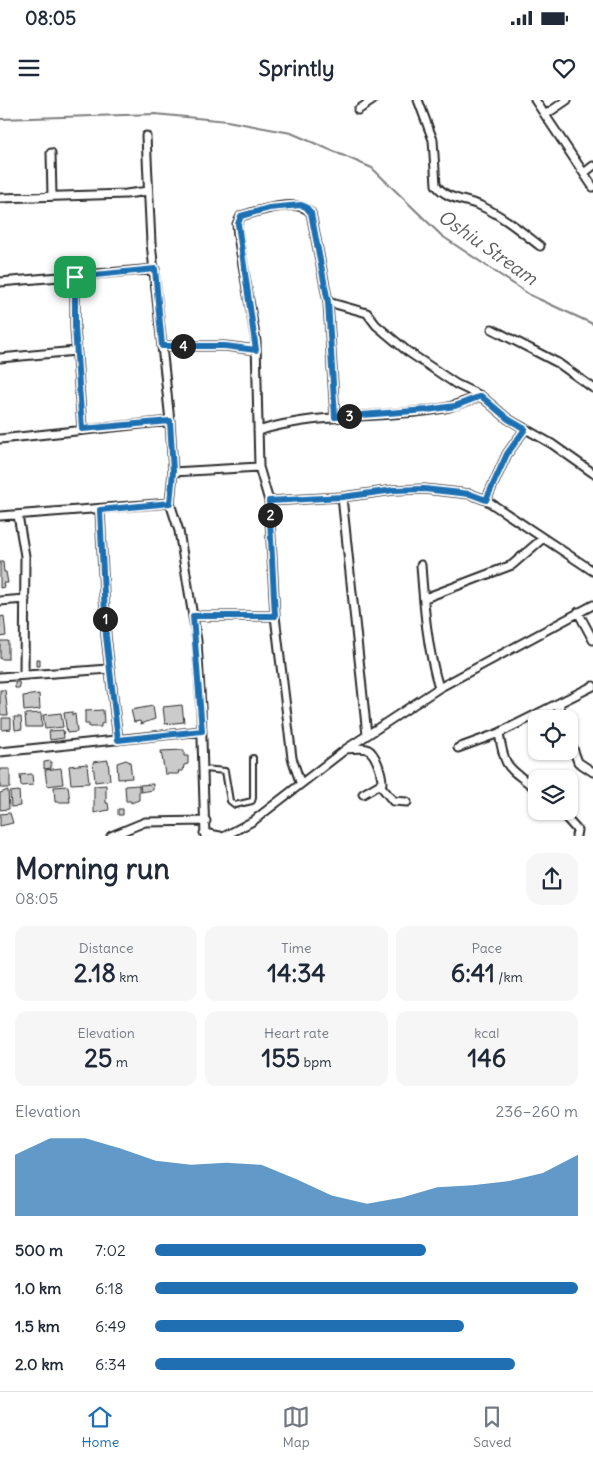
<!DOCTYPE html>
<meta charset="utf-8">
<style>
:root{--surface:#fff;--page:#f6f6f7;--text:#1f2937;--muted:#747a83;--line:#e0e1e3;--accent:#1f6fb2}
body{margin:0;font-family:Delius,sans-serif;background:var(--page);color:var(--text);height:100vh;display:flex;flex-direction:column;font-size:19px;white-space:nowrap}
*{box-sizing:border-box;margin:0}
p{font-size:16px;color:var(--muted)}
.icon{flex:none;width:28px;height:28px;fill:none;stroke:currentColor;stroke-width:2;stroke-linecap:round;stroke-linejoin:round}
.map{position:relative;height:736px;overflow:hidden}
.details{display:flex;flex-direction:column;background:var(--surface);flex:1}
.details>*{flex:none}
.controls{position:absolute;left:528px;top:610px;display:grid;gap:10px}
.controls a{display:grid;place-items:center;width:50px;height:50px;border-radius:10px;background:var(--surface);box-shadow:0 1px 4px #0004;font-size:25px}
.pin{position:absolute;display:grid;place-items:center;width:42px;height:42px;color:#fff;margin:-21px;border-radius:10px;box-shadow:0 2px 8px #0006}
.km{position:absolute;width:25px;height:25px;margin:-12px;border-radius:50%;background:#222;color:#fff;font-size:14px;line-height:25px;text-align:center}
.round{display:grid;place-items:center;flex:none;width:52px;height:52px;border-radius:15px;background:var(--page)}
.overview{display:flex;align-items:center;justify-content:space-between;height:85px;padding:0 15px}
h1{font-size:28px;font-weight:700;line-height:38px}
.metrics{display:grid;grid-template-columns:repeat(3,1fr);gap:8px;height:85px;padding:5px 15px}
.metrics div{display:grid;align-content:center;border-radius:12px;background:var(--page);text-align:center}
.metrics b{font-size:25px;font-weight:700}
.metrics small{font-size:14px;font-weight:400}
.metrics p{font-size:14px}
.chart{height:140px;padding:10px 15px}
.chart p{display:flex;justify-content:space-between}
.chart svg{width:100%;height:90px;margin-top:5px;fill:var(--accent);opacity:.7}
ul{padding:0 15px;list-style:none;font-size:16px}
li{display:grid;grid-template-columns:80px 60px 1fr;align-items:center;height:38px}
li i{height:12px;border-radius:6px;background:var(--accent)}
.status{display:flex;justify-content:space-between;align-items:center;height:35px;padding:0 25px;background:var(--surface);direction:ltr}
.status svg{height:14px;fill:currentColor}
header{display:flex;justify-content:space-between;align-items:center;height:65px;padding:0 15px;background:var(--surface);font-size:22px;font-weight:700}
.menu{display:flex;justify-content:space-around;align-items:center;height:70px;border-top:1px solid var(--line);background:var(--surface);font-size:14px;color:var(--muted)}
.menu a{display:grid;justify-items:center;gap:2px}
.menu .on{color:var(--accent)}
.map>svg:first-child{display:block}
</style>
<div class="status"><b>08:05</b><svg viewBox="0 0 49 12"><path d="M0 12V9h3v3zM5 12V6h3v6zM10 12V3h3v9zM15 12V0h3v12zM26 1h20v11H26zM47 4h2v5h-2z"/></svg></div>
<header><svg class="icon" aria-label="menu" viewBox="0 0 24 24"><path d="M4 6h16M4 12h16M4 18h16"/></svg>Sprintly<svg class="icon" aria-label="heart" viewBox="0 0 24 24"><path d="M12 20l-8-8c-3-5 5-10 8-4 3-6 11-1 8 4z"/></svg></header>
<div class="map">
<svg width="593" height="736" viewBox="0 0 593 736">
<rect width="100%" height="100%" fill="#fff"/>
<filter id="ink" filterUnits="userSpaceOnUse"><feTurbulence type="fractalNoise" baseFrequency=".02" numOctaves="2"/><feDisplacementMap in="SourceGraphic" scale="10" xChannelSelector="R" yChannelSelector="G"/><feConvolveMatrix kernelMatrix="1 2 1 2 8 2 1 2 1" color-interpolation-filters="sRGB"/></filter>
<g filter="url(#ink)">
<g fill="none" stroke-linecap="round" stroke-linejoin="round">
<path stroke="#7e7e7e" stroke-width="2" d="M0 19 155 14 227 21 291 33 372 68 442 136 530 195 593 224"/>
</g>
<path fill="#cbcbcb" stroke="#2b2b2b" d="M0 462H3L4 472H6L8 483H3L4 487 0 488Z
M4 516 6 536 0 537V517Z
M0 541H8V559H0Z
M36 559H40V566H36Z
M15 582H19L20 588H15Z
M0 590H5L8 615H2L0 613Z
M39 594 40 609 24 611 23 596Z
M182 605 184 622 165 624 163 607Z
M153 606 155 619 141 624 140 621 134 622 131 610Z
M103 610 104 623 101 624V627H89V624H85V611Z
M72 612V615L75 614 77 632 67 633 64 613Z
M41 613 42 627H26L25 614Z
M61 613 63 627 45 629 43 615Z
M14 617H21L22 629 15 630Z
M2 618H11V629L2 630Z
M63 630 64 638 50 640 49 631Z
M184 650V656H188V664L184 665 183 671H178L179 674H165L161 651Z
M108 660 110 680 95 682 93 662Z
M126 660 130 662 132 678 118 679 117 663Z
M51 661V668L44 669V662Z
M87 664 89 683 71 684 69 666Z
M61 668 63 684 47 686 45 670Z
M0 669H10V688H0Z
M32 674 33 685 21 686 20 675Z
M153 684V690L141 692 140 685Z
M106 685V703H108L109 710 94 713V686Z
M139 685V700L131 703V701H126L125 686Z
M68 686 70 702H55L54 687Z
M8 690 9 709 0 710V693Z
M19 691 20 706 11 707 10 692Z
M118 709H123V715H118Z
M10 713 13 723 0 726V714Z"/>
<g fill="none" stroke-linecap="round" stroke-linejoin="round">
<g stroke="#2b2b2b" stroke-width="8">
<path id="lane" d="M204 669 225 671 230 701 235 705 252 701 253 698V658"/>
</g>
<g stroke="#2b2b2b" stroke-width="11">
<path id="street" d="M418 0 433 40 436 85C447 100 465 99 481 106 503 116 522 132 540 146
M535 0 593 87
M358 10 373 0
M545 15 567 0
M146 36 151 143 170 321 173 372 170 403 179 431 197 541 201 607 205 736
M51 53 52 96
M584 73 593 66
M0 98 126 94 148 91
M75 177V227L82 329
M0 182 155 169
M328 202 367 213 376 225 407 251 456 284 481 296 508 319 552 344 593 373
M492 229 558 263 593 288
M162 246H225L256 250
M0 258 76 251
M258 331C319 312 383 319 445 308 457 305 469 300 481 296
M0 339 170 321
M173 372 259 367
M342 397 367 635
M486 400 507 354 525 329
M269 401 342 397 394 390 424 389 470 394 486 400 593 471
M100 410 106 536 118 640
M18 415 25 456 24 575
M0 416 170 403
M421 465C424 507 427 548 439 588
M425 498 512 465 542 439
M0 501 25 499
M578 512 593 540
M193 516H275
M0 577 109 569
M559 603 563 619
M499 633C505 671 508 666 536 689
M569 638 578 662 593 672
M458 648 499 633 593 586
M346 649C353 649 361 647 367 649 376 653 382 674 382 683L363 694
M0 652 202 631
M300 682 292 658 275 516 269 401 259 367 256 241 238 136 237 124 241 116C258 111 299 97 311 113L328 202 335 317
M380 685 393 701 407 702
M560 711 577 730 576 736
M204 733 220 736
M111 736 145 722 206 721
M225 736 253 721 346 649 439 588 593 505"/>
</g>
<use href="#lane" stroke="#fff" stroke-width="4"/>
<use href="#street" stroke="#fff" stroke-width="7"/>
</g>
</g>
<g fill="none" stroke-linecap="round" stroke-linejoin="round" filter="url(#ink)">
<g stroke="#fff" stroke-width="10">
<path id="route" d="M301 105 306 107 311 113 328 202 335 317 427 310 455 306 481 296 508 319 525 329 507 354 486 400 470 394 424 389 394 390 342 397 269 401 275 516H193L202 631 118 640 106 536 100 410 170 403 173 372 170 321 82 329 75 227V177L155 169 162 246H225L256 250 238 124 241 116 269 108Z"/>
</g>
<use href="#route" stroke="#1f6fb2" stroke-width="6"/>
</g>
<g text-anchor="middle" stroke-width="5" stroke-linejoin="round" paint-order="stroke">
<g font-size="19" font-style="italic" fill="#5c5c5c" stroke="#fff">
<text transform="translate(488 147) rotate(35)" y="7">Oshiu Stream</text>
</g>
</g>
</svg>
<div class="controls">
<a><svg class="icon" aria-label="locate" viewBox="0 0 24 24"><circle cx="12" cy="12" r="6"/><path d="M12 2v4M12 18v4M2 12h4M18 12h4"/></svg></a>
<a><svg class="icon" aria-label="layers" viewBox="0 0 24 24"><path d="M12 4l9 5-9 5-9-5zM3 14l9 5 9-5"/></svg></a>
</div>
<div class="pin" style="left:75px;top:177px;background:#1e9e55"><svg class="icon" aria-label="arrive" viewBox="0 0 24 24"><path d="M6 21V4h12l-3 4 3 4H6"/></svg></div>
<b class="km" style="left:105px;top:519px">1</b>
<b class="km" style="left:270px;top:415px">2</b>
<b class="km" style="left:349px;top:316px">3</b>
<b class="km" style="left:183px;top:246px">4</b>
</div>
<section class="details">
<div class="overview"><div><h1>Morning run</h1><p>08:05</p></div><a class="round"><svg class="icon" aria-label="share" viewBox="0 0 24 24"><path d="M12 15V3M7 8l5-5 5 5M5 13v7h14v-7"/></svg></a></div>
<div class="metrics">
<div><p>Distance</p><b>2.18<small> km</small></b></div>
<div><p>Time</p><b>14:34</b></div>
<div><p>Pace</p><b>6:41<small> /km</small></b></div>
</div>
<div class="metrics">
<div><p>Elevation</p><b>25<small> m</small></b></div>
<div><p>Heart rate</p><b>155<small> bpm</small></b></div>
<div><p>kcal</p><b>146</b></div>
</div>
<div class="chart"><p><span>Elevation</span>236–260 m</p>
<svg viewBox="0 0 160 44" preserveAspectRatio="none"><path d="M0 44V14L10 6L20 6L30 11L40 17L50 19L60 18L70 19L80 26L90 34L100 38L110 35L120 30L130 29L140 27L150 23L160 14V44z"/></svg>
</div>
<ul>
<li><b>500 m</b>7:02<i style="width:64%"></i></li>
<li><b>1.0 km</b>6:18<i style="width:100%"></i></li>
<li><b>1.5 km</b>6:49<i style="width:73%"></i></li>
<li><b>2.0 km</b>6:34<i style="width:85%"></i></li>
</ul>
</section>
<nav class="menu">
<a class="on"><svg class="icon" aria-label="home" viewBox="0 0 24 24"><path d="M3 11l9-7 9 7M6 9v11h12V9"/></svg>Home</a>
<a><svg class="icon" aria-label="map" viewBox="0 0 24 24"><path d="M3 6l6-2 6 2 6-2v14l-6 2-6-2-6 2zM9 4v14M15 6v14"/></svg>Map</a>
<a><svg class="icon" aria-label="saved" viewBox="0 0 24 24"><path d="M7 4h10v16l-5-4-5 4z"/></svg>Saved</a>
</nav>
